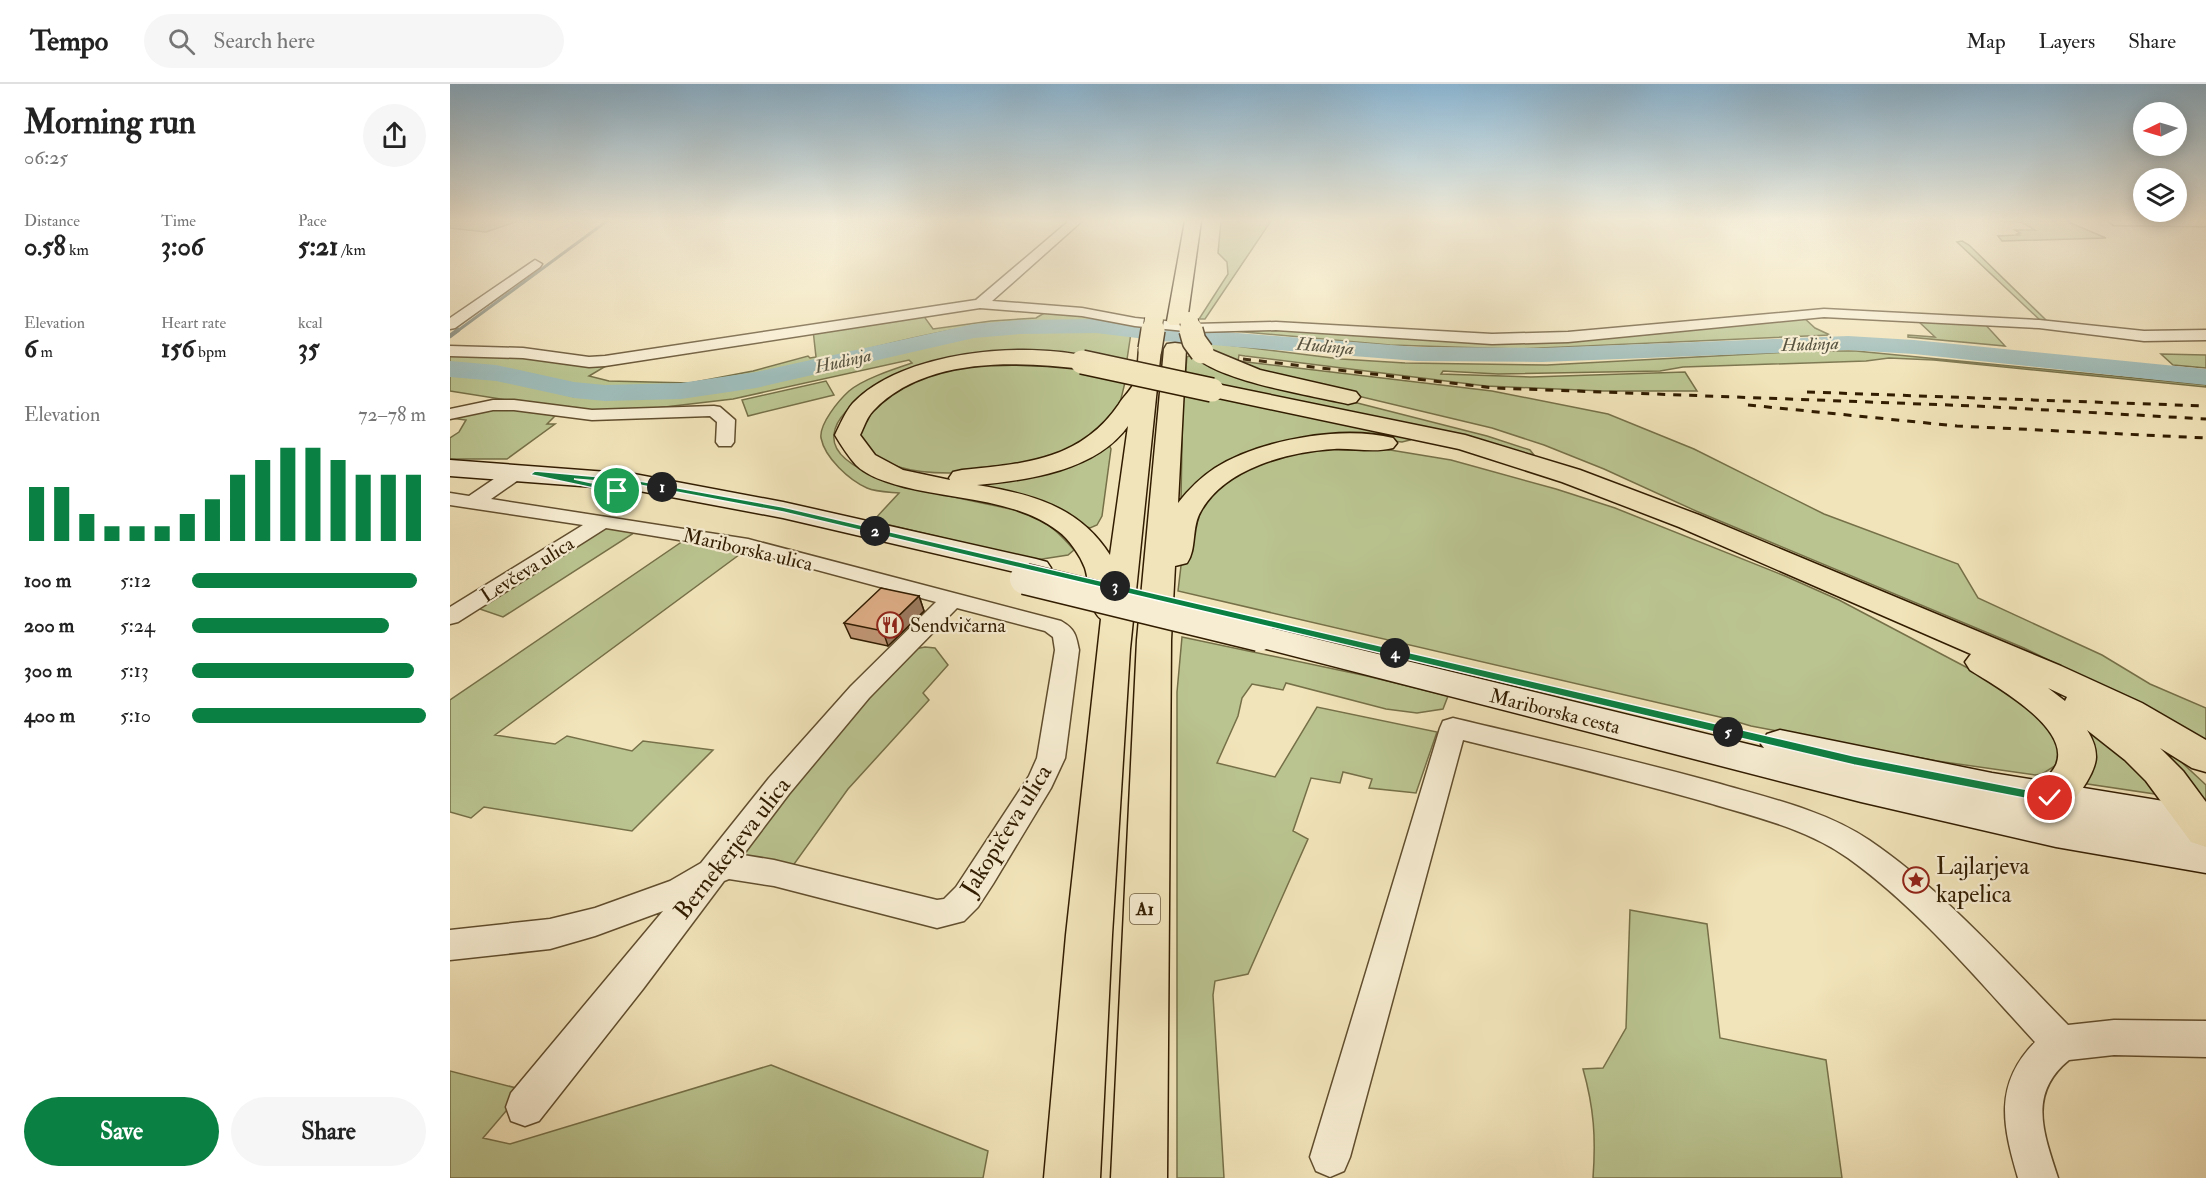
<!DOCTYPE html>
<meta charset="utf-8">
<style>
:root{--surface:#fff;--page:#f6f6f6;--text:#222;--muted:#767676;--line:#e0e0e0;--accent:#0b8043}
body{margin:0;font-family:"IM FELL Double Pica",serif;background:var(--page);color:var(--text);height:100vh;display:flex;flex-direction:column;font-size:22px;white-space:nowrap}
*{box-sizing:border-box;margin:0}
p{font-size:20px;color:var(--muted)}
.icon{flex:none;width:33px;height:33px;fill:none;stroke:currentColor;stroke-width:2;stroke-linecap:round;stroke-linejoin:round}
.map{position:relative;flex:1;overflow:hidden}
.details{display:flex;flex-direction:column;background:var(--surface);width:450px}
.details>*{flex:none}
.needle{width:39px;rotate:265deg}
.tools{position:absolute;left:1683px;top:18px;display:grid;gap:12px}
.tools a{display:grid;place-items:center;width:54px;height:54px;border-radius:50%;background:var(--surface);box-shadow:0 3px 15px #0003;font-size:30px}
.pin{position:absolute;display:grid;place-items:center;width:51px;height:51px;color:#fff;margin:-26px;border:3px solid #fff;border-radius:50%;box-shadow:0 2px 6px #0007}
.km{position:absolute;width:30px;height:30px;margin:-15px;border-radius:50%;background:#222;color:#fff;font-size:16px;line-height:30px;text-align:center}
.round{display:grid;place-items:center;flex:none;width:63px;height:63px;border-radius:32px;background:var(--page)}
.headline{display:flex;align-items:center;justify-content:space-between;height:102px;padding:0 24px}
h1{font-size:33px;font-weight:800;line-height:45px}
.metrics{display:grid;grid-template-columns:repeat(3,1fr);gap:9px;height:102px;padding:6px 24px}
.metrics div{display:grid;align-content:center}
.metrics b{font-size:26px;font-weight:800}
.metrics small{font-size:16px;font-weight:400}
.metrics p{font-size:16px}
.chart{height:168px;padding:12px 24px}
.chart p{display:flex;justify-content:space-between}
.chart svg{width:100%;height:108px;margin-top:6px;stroke:var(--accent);stroke-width:6}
.action{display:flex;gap:12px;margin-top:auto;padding:12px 24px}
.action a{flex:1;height:69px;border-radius:36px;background:var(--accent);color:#fff;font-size:24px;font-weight:800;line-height:69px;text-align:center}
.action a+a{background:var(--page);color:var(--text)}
ul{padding:0 24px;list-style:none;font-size:20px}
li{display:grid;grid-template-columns:96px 72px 1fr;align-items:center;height:45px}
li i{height:15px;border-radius:8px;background:var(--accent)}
header{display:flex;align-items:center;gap:36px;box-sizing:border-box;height:84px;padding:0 30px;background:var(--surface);border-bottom:2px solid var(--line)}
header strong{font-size:28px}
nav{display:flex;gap:33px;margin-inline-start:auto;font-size:21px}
.search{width:420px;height:54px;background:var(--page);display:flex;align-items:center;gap:15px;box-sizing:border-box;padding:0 21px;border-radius:33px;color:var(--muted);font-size:22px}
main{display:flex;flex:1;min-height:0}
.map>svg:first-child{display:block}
</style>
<header>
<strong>Tempo</strong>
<div class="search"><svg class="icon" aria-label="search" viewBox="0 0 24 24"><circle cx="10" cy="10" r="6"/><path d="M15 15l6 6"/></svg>Search here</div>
<nav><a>Map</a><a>Layers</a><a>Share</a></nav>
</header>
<main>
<section class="details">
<div class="headline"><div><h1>Morning run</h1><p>06:25</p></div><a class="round"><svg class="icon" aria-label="share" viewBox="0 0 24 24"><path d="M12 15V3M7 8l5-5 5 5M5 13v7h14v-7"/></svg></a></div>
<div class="metrics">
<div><p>Distance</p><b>0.58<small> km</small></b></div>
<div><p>Time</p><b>3:06</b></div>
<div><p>Pace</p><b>5:21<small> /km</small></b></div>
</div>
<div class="metrics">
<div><p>Elevation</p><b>6<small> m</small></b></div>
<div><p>Heart rate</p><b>156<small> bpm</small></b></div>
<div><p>kcal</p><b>35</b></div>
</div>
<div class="chart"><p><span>Elevation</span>72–78 m</p>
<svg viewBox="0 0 160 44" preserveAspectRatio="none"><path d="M5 44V22M15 44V22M25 44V33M35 44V38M45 44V38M55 44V38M65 44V33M75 44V27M85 44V17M95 44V11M105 44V6M115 44V6M125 44V11M135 44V17M145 44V17M155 44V17"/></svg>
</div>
<ul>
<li><b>100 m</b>5:12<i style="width:96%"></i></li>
<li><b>200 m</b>5:24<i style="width:84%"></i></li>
<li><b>300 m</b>5:13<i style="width:95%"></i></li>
<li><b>400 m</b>5:10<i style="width:100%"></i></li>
</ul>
<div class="action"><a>Save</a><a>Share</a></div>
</section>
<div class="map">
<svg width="1756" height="1094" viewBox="0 0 1756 1094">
<rect width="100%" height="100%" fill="#f2e4ba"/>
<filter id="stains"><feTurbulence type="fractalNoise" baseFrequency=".00333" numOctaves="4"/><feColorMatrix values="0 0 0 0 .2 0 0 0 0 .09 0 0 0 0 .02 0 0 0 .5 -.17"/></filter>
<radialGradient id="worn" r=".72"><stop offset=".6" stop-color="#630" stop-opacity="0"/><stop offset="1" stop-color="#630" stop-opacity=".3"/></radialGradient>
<path fill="#bac490" stroke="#767048" stroke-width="1.5" d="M0 137H68L36 148 0 144Z
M771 137H821L755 235H749L778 190 777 178 768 169Z
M1546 137H1616L1656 154 1552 157 1548 152 1569 151 1567 150 1570 149 1565 146H1585L1571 138Z
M1512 157 1519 161 1598 238 1591 237 1507 158Z
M596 228 632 230 682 239 680 242C622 237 566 236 508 245 423 259 341 290 256 300 216 306 174 309 134 302 87 295 48 282 0 280V270L58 271 156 282 139 292 159 297 240 299 303 287 358 272 360 274 366 273 363 246 473 231 483 245 541 237 586 234Z
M1352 232 1365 244 1380 251 1066 265 940 261 783 247 812 244 1018 257Z
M1466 235 1532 237 1555 262 1458 253V251L1485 253Z
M590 244H642L681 249 676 282 560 269 418 309C405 319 386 332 384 350 377 402 542 416 578 430 597 437 611 451 624 466L618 471 586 476 423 437 449 409C439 408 426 408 417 404 399 396 375 374 371 354 369 340 389 316 399 307 413 295 444 285 462 279L459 276 283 315 172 328 113 325 0 307V289L40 292 125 313 215 314 304 300 501 255Z
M754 258 891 275 955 279 1097 281 1358 267H1406L1756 301V303L1484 276 1439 274 1416 277 1233 283 1210 287 1048 290 993 287 991 290 1081 293 1235 288 1247 307H1153L1036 302 795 272 789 271 788 277 1042 307 1158 330 1244 365 1374 430 1508 480 1528 514 1652 571 1700 600 1756 624V669L1651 602 1574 564 1246 427 1154 385 1094 361 1042 344 795 285 768 270Z
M1711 270 1756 271V284L1723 281Z
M741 271 868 309 1037 352 1080 366 1084 371 735 294 737 273Z
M599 278 676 295C672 308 670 327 661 338 625 383 501 399 449 383 429 377 419 366 408 350L421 323 454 301 489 288 532 280Z
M376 297 384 311 298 332 292 316Z
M733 308 797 319 959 354 960 356 952 358 923 355 850 359 731 414Z
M37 324 74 325 105 332 97 340H105L57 375H0V354L9 348 16 336 0 334Z
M658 359 661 365 652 432 647 441 640 444 525 402V398Z
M922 363 1001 376 1106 405 1165 424 1335 492 1389 516 1531 591 1578 622 1609 656 1608 680 1592 690 1585 691 1487 677 1301 642 1274 634 728 507 733 465 759 409 801 382 856 365Z
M155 442 187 447 53 533 27 524Z
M236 455 297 465 45 651 105 660 117 652 182 667 193 657 263 666 182 747 34 723 21 734 0 728V616Z
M732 553 917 592 998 612 993 625 967 629 936 625 836 599 833 606 802 600 792 614 788 632 767 679 825 693 867 623 987 648 966 709 919 704 922 695 893 688 890 699 861 694 843 747 858 755 798 890 765 897 763 911 774 1094H727V608Z
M475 563 485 564 498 581 473 609 479 616 398 705 342 783 294 773 293 769 414 611 465 565Z
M1622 628 1700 698 1705 710 1631 699Z
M1674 635 1726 673 1756 701V715H1751Z
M1180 826 1257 840 1270 954 1376 976 1392 1094H1143C1146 1054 1144 1024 1133 985L1153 984 1176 944Z
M321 981 538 1067 533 1094H0V987L74 1006 33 1054 60 1060Z"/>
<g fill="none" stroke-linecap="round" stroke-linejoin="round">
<path stroke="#737c6f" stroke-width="3" d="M6 248 157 137"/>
<path stroke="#737c6f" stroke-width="4.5" d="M0 252 8 246"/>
<path fill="#9fbcb9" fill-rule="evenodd" d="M646 235 712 243 967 263 1092 264 1398 252 1464 256 1756 285V301L1464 270 1398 266 1092 278 967 277 712 257 646 249 570 250 524 254 306 304 231 315 155 317 124 314 46 297 0 293V277L46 281 124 298 155 301 231 299 306 288 524 240 570 236Z"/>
<g stroke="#614e2e" stroke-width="3">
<path id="minor" d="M619 137H632L542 217 632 224 685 234 745 240 826 238 1042 250 1118 248 1374 225 1589 236 1694 247 1756 246V256L1694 257 1589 244 1374 233 1118 258 1042 260 826 246 745 248 685 242 632 232 530 224 155 282 139 283 73 274 0 272V262L73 264 139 273 155 272 526 216Z
M1658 137H1756V142L1664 141Z
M85 176 92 180 90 183 5 244 0 245V234Z
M43 316H64L142 326 264 322 270 323 285 336 284 358 281 362H269L266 358 267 338 260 332 142 336 64 326H43L0 335V325Z
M67 382 74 384 77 388 74 392 41 415 298 455 611 537C625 545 626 551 629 566L615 674 601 704 543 800 528 823 514 837 487 844 324 802 279 795 274 797 193 905 89 1037 75 1042 61 1037 56 1023 61 1009 213 827 145 852 100 865 0 876V846L100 835 145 824 220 797 251 779 319 694 401 602 486 518 296 467 156 444 8 538 0 540V523L133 441 0 421V409L19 412 60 384ZM507 524 595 547 603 553 605 566 587 674 579 692 506 803 494 815 487 816 324 776 293 771 339 710 419 614Z
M1003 634C1091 655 1180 675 1267 699 1319 714 1374 726 1419 756 1494 807 1555 877 1618 941L1664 936 1756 937V973L1664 971 1619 976C1577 1010 1594 1050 1608 1094H1568C1553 1043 1543 1001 1585 958 1526 894 1469 825 1398 774 1357 745 1306 733 1259 719 1178 696 1095 676 1013 656L900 1073 894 1087 880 1093 866 1087 860 1073 990 644 993 637Z"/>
</g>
<g stroke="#311c00" stroke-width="3">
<path id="secondary" d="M0 376 184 390 333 418 586 475 597 478 601 484 597 490 586 493 333 434 184 406 0 392Z
M809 541 1314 664 1311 660 1317 650 1330 646 1542 689 1756 724V789L1606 763 1411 718 797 560 792 552 797 544Z"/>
</g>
<g stroke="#311c00" stroke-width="3">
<path id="motorway" d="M735 137H751L737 237 734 241H720L717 237Z
M700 259 708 260 711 265 680 565 662 851 650 1094H594L616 851 651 535C638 525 640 499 635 484 630 471 619 455 608 447 564 414 503 416 451 402 436 398 417 392 406 381 398 372 391 361 385 351 390 341 395 328 403 319 453 267 573 257 640 273L643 278 640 283 632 285C565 277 474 273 423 327 417 333 414 343 410 351L425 371 453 386 500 396 499 394 503 388 512 386C574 380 631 376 669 320 673 313 682 305 685 297 688 287 688 275 689 265L692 260ZM678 342 660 471C629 422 581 410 527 401 578 396 646 387 678 342Z
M725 259 733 260 736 265 728 419C739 405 750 394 765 384 809 356 892 341 943 354L947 359 943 364C924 369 903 364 884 365 838 368 775 384 751 427 741 443 747 465 737 479L725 482 721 556 717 1094H661L687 556 714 265 717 260Z
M752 262 810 286 906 308 910 313 906 318 898 320C864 312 760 296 741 268L744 263Z
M762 299 1015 351 1130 386 1249 431 1611 582 1692 619 1756 656V688L1742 684 1710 664 1733 687 1756 718V763L1741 758 1696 697 1675 676 1637 646C1642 654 1646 662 1646 673 1646 690 1619 730 1600 729 1596 729 1590 726 1586 725L1580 714C1587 702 1600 693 1606 681 1622 644 1545 602 1520 586L1515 578 1521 570 1229 443 1112 398 1009 365 754 311 750 306 754 301ZM1598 604 1617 613 1615 617Z"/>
</g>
<use href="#minor" fill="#f7edd2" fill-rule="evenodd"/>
<use href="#secondary" fill="#f7edd2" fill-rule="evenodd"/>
<use href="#motorway" fill="#f2e4ba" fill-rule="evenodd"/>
<path stroke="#311c00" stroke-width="3" stroke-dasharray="8 8" stroke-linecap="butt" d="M793 275 1044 304 1526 322 1756 335
M1357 308 1756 322
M1298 321 1507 342 1756 354"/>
<g stroke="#311c00" stroke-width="33" stroke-linecap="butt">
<path id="secondary-bridge" d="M575 495 809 552"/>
</g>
<g stroke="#311c00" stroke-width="20" stroke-linecap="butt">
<path id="motorway-bridge-far1" d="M739 237 742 248
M702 248 704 235"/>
</g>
<g stroke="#311c00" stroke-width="26" stroke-linecap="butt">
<path id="motorway-bridge" d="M741 246 744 257 752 268
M700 265 703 246
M632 278 762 306"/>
</g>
<use href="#secondary-bridge" stroke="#f7edd2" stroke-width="30"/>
<use href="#motorway-bridge-far1" stroke="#f2e4ba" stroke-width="18"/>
<use href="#motorway-bridge" stroke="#f2e4ba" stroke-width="23"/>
</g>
<path fill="#c09675" stroke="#311c00" stroke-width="1.5" d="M469 512 474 527 438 562 401 554 394 539Z"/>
<path fill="#9c7a5f" stroke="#311c00" stroke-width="1.5" d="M469 512 474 527 438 562 433 547Z"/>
<path fill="#dfaf88" stroke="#311c00" stroke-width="1.5" d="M431 504 469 512 433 547 394 539Z"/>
<linearGradient id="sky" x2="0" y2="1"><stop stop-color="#8bb7d5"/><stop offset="0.47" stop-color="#f9f3e0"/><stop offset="1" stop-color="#f9f3e0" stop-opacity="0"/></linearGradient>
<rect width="1756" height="290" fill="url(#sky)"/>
<path fill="#0b8043" stroke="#fff" stroke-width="1.5" d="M85 387 184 396 333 423 1404 672 1600 710 1606 714 1600 719 1404 681 333 428 184 400 124 395 170 405 171 407 167 409 82 391 81 390Z"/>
<defs>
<g id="restaurant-ring" transform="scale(1.35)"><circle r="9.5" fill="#f7edd2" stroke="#8f2418" stroke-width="1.5"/><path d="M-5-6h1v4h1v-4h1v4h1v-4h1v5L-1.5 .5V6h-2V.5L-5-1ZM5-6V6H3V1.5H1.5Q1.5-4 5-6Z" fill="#8f2418"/></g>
<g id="sight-ring" transform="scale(1.35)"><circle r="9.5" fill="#f7edd2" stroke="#8f2418" stroke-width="1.5"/><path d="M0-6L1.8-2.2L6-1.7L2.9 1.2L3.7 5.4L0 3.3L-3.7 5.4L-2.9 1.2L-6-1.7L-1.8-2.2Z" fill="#8f2418"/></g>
</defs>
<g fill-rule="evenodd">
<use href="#restaurant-ring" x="440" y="541"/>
<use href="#sight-ring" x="1466" y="796"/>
</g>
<g text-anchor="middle" stroke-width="4.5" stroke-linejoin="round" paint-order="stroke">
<g font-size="18" font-style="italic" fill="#585441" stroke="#f7edd2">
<text transform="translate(1360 260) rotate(-2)" y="6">Hudinja</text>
<text transform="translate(875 262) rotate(5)" y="6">Hudinja</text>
<text transform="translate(393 277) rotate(-13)" y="6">Hudinja</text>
</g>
<rect fill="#f7edd2" stroke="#6c5b3f" stroke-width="1.5" x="680" y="810" width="30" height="30" rx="4.5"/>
<g font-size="18" font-weight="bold" fill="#311c00">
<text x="695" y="831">A1</text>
</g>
<g font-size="20" fill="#311c00" stroke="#f7edd2">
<text transform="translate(298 465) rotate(13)" y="7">Mariborska ulica</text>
<text transform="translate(77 485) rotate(-32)" y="7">Levčeva ulica</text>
<text transform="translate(1105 627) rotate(14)" y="7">Mariborska cesta</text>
</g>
<g font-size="20" fill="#311c00" stroke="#f7edd2" text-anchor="start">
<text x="460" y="548">Sendvičarna</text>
</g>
<g font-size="24" fill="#311c00" stroke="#f7edd2">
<text transform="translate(556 746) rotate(-58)" y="8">Jakopičeva ulica</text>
<text transform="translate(282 764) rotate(-52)" y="8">Bernekerjeva ulica</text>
</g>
<g font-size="24" fill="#311c00" stroke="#f7edd2" text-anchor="start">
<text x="1486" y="790">Lajlarjeva<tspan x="1486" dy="28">kapelica</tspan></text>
</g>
</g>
<rect width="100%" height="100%" filter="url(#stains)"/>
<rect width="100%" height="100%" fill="url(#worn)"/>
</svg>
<div class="tools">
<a><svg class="needle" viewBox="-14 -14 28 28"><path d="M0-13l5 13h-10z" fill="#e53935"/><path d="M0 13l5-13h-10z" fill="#767676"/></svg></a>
<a><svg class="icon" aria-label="layers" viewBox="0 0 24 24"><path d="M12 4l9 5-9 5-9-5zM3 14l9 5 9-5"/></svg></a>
</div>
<div class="pin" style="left:167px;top:407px;background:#1e9e55"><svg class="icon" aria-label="arrive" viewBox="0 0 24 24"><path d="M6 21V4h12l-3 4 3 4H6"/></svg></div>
<div class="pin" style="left:1600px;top:714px;background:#d93025"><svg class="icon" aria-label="check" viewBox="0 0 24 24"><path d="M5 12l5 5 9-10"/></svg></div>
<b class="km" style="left:212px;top:403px">1</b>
<b class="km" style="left:425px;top:447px">2</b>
<b class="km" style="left:665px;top:502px">3</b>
<b class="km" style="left:945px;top:569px">4</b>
<b class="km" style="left:1278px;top:648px">5</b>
</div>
</main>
